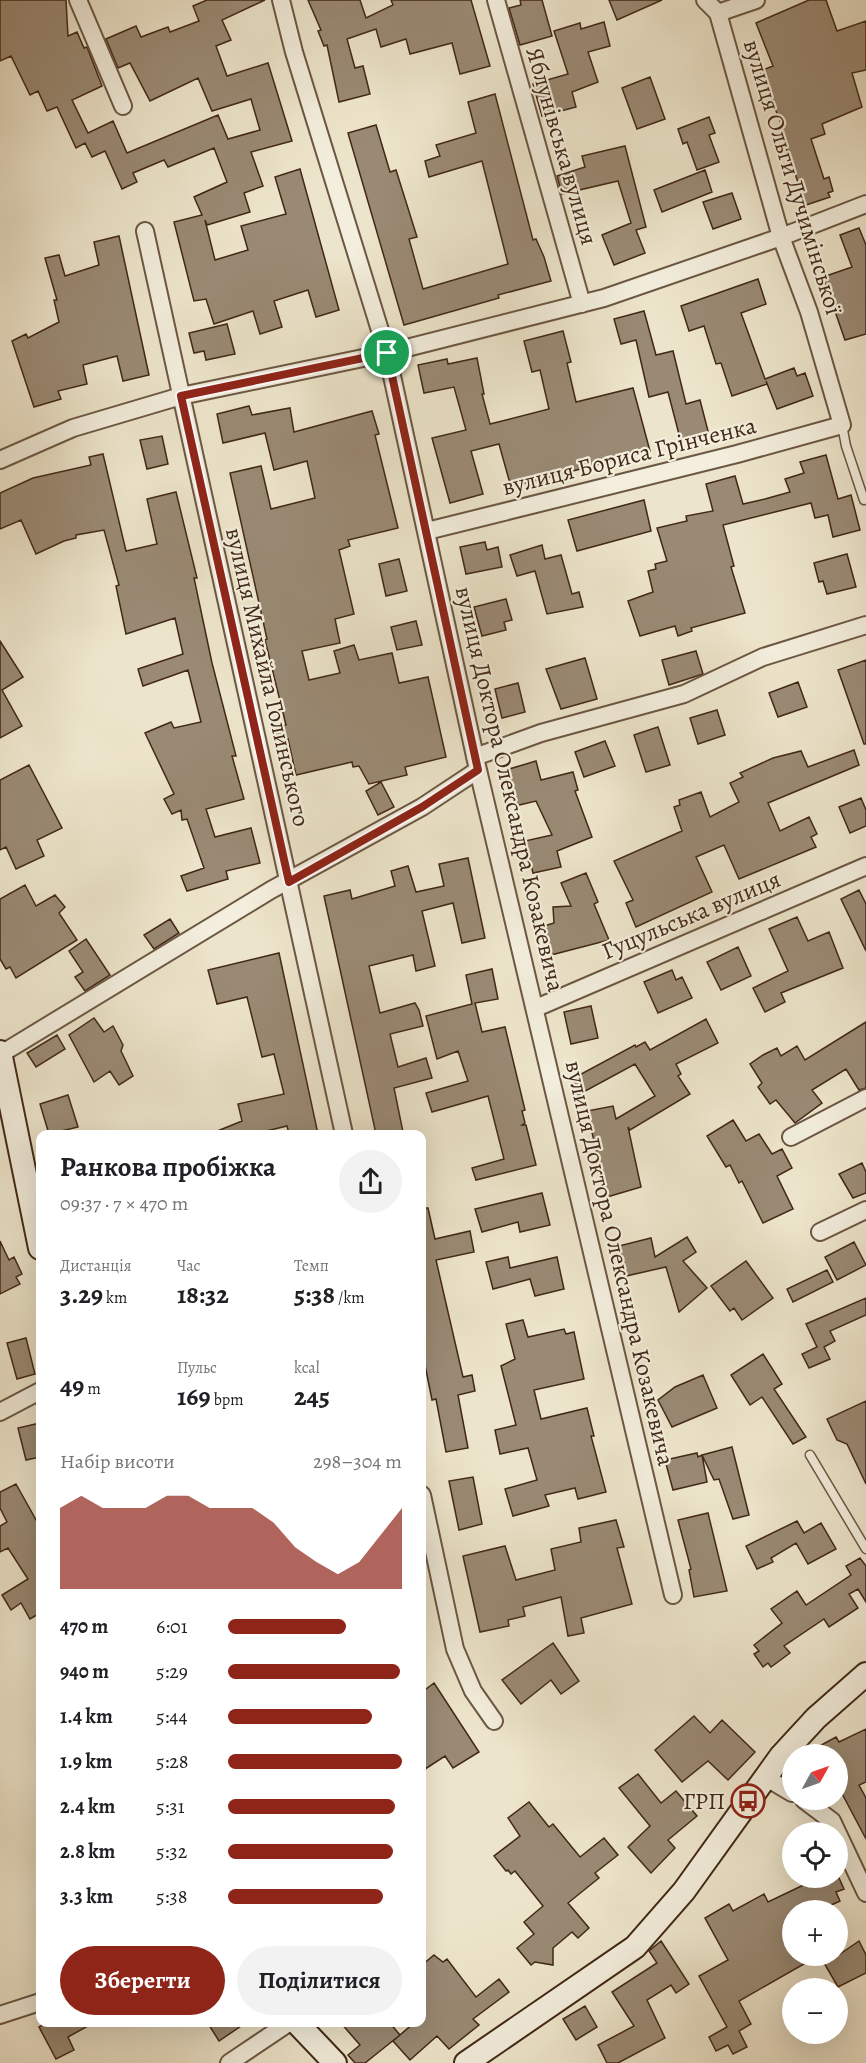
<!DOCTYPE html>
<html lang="uk">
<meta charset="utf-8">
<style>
:root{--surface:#fff;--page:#f2f2f2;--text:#202124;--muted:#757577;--accent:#8f2418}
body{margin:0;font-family:Alegreya,serif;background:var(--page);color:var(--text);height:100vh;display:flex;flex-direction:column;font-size:22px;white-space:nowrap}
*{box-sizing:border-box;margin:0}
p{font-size:20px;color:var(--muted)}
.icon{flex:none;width:33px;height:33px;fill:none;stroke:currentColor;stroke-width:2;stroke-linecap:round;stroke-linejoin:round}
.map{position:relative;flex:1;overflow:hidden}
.side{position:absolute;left:36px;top:1130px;width:390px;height:897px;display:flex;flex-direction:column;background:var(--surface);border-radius:12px;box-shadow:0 6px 24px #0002}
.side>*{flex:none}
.needle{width:39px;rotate:50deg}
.buttons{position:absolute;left:782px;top:1744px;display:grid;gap:12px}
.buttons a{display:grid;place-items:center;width:66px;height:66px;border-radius:50%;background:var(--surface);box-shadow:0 6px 24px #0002;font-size:30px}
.pin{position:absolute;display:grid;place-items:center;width:51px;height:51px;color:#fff;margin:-26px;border:3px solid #fff;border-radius:50%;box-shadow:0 2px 6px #0007}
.round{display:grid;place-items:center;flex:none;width:63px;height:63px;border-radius:32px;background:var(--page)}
.head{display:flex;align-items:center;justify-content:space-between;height:102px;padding:0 24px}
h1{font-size:27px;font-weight:700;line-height:45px}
.metrics{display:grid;grid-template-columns:repeat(3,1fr);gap:9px;height:102px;padding:6px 24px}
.metrics div{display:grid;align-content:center}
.metrics b{font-size:26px;font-weight:700}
.metrics small{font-size:16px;font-weight:400}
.metrics p{font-size:16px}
.chart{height:168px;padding:12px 24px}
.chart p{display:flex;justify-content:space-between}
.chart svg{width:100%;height:108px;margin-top:6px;fill:var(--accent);opacity:.7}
.primary-button{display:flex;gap:12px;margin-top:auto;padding:12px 24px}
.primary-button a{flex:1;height:69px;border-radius:36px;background:var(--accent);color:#fff;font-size:24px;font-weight:700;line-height:69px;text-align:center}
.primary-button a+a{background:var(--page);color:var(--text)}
ul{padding:0 24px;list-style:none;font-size:20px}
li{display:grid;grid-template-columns:96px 72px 1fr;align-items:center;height:45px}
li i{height:15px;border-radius:8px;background:var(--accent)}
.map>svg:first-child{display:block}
</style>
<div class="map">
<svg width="866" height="2063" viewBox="0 0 866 2063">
<rect width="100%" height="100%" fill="#ede5cb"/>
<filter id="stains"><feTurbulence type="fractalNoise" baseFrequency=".00333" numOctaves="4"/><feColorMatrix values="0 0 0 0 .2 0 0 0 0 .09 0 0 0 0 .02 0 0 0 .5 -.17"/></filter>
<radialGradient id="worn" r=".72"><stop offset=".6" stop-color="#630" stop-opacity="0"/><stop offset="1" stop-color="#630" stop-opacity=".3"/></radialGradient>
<path fill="#9a8a74" stroke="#412816" stroke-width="1.5" d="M0 0H66L68 36 77 32 84 48 87 47 102 86 72 100 88 133 113 121 127 153 218 115 228 139 260 130 251 99 212 111 198 78 150 101 130 63 118 68 106 39 136 26 141 37 168 27 170 32 199 21 193 6 207 0H265L222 20 231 40 216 46 227 76 268 63 292 141 251 152 263 186 244 193 250 212 207 225 205 220 215 260 248 250 241 226 286 214 275 177 300 169 339 310 316 317 308 290 274 301 282 327 260 334 253 311 214 324 206 299 194 301 174 222 202 215 194 197 227 182 214 148 168 167 164 160 133 173 137 182 122 189 105 151 92 157 85 143 76 148 57 107 47 111 38 91 30 95 11 56 0 61Z
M308 0H360L366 18 393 5 391 0H471L490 66 460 74 452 43 410 54 406 39 381 47 376 29 347 39 355 68 363 66 370 94 339 102 327 45 324 46 318 31 321 30Z
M520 0H542L552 36 520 45 509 8 521 5Z
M609 0H662L617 20Z
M809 0H826L837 31 866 21V70L852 73 862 107 822 124 825 134 811 139 824 179 829 177 833 191 828 193 830 197 806 205 779 128 782 126 760 71 773 66 756 23Z
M604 22 610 46 588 52 598 82 572 92 576 107 542 116 533 84 568 74 554 31 580 23 581 29Z
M650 77 665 119 637 129 622 88Z
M495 94 533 240 536 239 544 257 551 281 498 295 499 298 404 325 348 133 376 125 390 172 396 170 417 237 409 239 423 289 508 264 482 161 429 177 425 161 440 156 436 145 476 133 468 102Z
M709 117 715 133 709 135 719 162 697 170 687 142 683 144 678 129Z
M625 146 646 227 636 230 645 253 614 265 602 235 631 223 618 181 562 194 557 176 585 167 582 156Z
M705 170 712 192 662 212 654 190Z
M732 193 741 219 713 229 703 202Z
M859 228 866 245V334L845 340 823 277 852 267 840 235Z
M119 236 149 375 123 381 117 356 83 365 87 384 58 391 61 399 34 407 12 341 26 334 28 338 59 322 54 300H57L45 258 59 255 65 276 99 265 94 242Z
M758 279 766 304 741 313 765 379 794 368 797 376 805 373 813 396 777 409 766 381 767 384 732 396 721 363 716 364 704 326 689 331 681 306Z
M644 311 656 355 673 351 686 404 700 400 709 435 681 442 668 392 649 397 636 340 621 344 614 319Z
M227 324 235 354 206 360 204 351 194 353 189 333Z
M563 331 571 362 567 363 576 402 633 388 650 451 511 487 499 444 471 451 483 494 450 503 432 438 466 430 454 387 424 393 418 365 447 359 448 364 477 358 484 394H482L490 424 549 409 540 370 532 372 524 341Z
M249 406 252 415 290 408 294 432 372 411 379 434 375 435 398 528 348 540 350 546 339 550 354 614 335 619 340 643 302 651 309 680 340 673 334 651 354 645 359 660 392 653 399 683 428 677 446 757 405 767 407 775 369 784 359 766 353 767 352 762 296 775 288 739 274 742 271 728 286 725 265 640 267 639 230 473 261 466 271 509 315 498 307 461 274 470 265 433 223 443 217 414Z
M162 436 168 464 147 469 140 440Z
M103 454 126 551 157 544 147 499 176 492 197 578H194L212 663 236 756H232L244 799 206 809 215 837 251 828 260 863 226 871 228 879 187 891 181 876 204 868 187 819 182 820 181 810 172 814 164 799 174 794 145 733 171 722 174 728 201 722 188 670 143 686 138 669 183 654 175 618 126 634 116 586 119 585 104 530 76 535V538L64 541 36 554 21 520 0 529V493L33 478 91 465 89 457Z
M826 455 838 499 851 495 860 530 833 537 828 515 815 518 811 503 723 525 734 566 731 567 745 613 691 628 692 631 678 636 675 626 640 636 628 601 653 592 648 571 656 569 655 564 667 561 657 528 687 521 686 516 713 511 706 484 735 476 743 504 765 499 790 492 785 479 804 473 800 462Z
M644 500 651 531 577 551 568 520Z
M485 542 487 550 498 547 502 567 466 574 460 547Z
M542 545 545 559 561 555 572 594 579 592 583 607 547 614 535 571 517 576 510 555Z
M847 554 856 587 827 594 823 581 819 582 814 563Z
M399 559 407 591 386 596 379 564Z
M506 599 512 620 504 622 506 630 482 636 474 607Z
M416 621 422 645 397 650 391 627Z
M0 641 23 677 2 690 22 726 0 738Z
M696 651 703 674 669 685 662 660Z
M585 658 597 699 561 709 546 669Z
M866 660V744H864L838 670Z
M798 682 807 707 778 717 769 693Z
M518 683 525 712 502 718 495 689Z
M717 710 725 735 698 744 690 718Z
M658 727 670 765 646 772 634 735Z
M605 741 615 766 584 777 575 752Z
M854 750 859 765 768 803 780 831 809 817 817 834 811 837 816 847 739 879 724 845 696 857 712 892 636 927 626 903 633 900 614 861 682 831 674 807 680 805 679 800 701 792 710 817 739 802 730 783 743 777 740 773 773 758 801 751 808 767Z
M536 761 541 780 573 772 578 790 575 791 592 837 557 851 561 867 533 873 525 841 552 835 536 801 515 806 506 770Z
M29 765 62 828 37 840 44 856 16 869 6 847 0 850V780Z
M381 782 394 807 378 815 366 791Z
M861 798 866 810V826L850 833 839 807Z
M468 858 485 938 462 943 453 903 422 911 435 966 416 971 413 955 369 966 380 1013 415 1003 419 1010 423 1026 390 1034 398 1067 426 1058 432 1078 394 1088 403 1132 376 1134 324 896 350 890 352 899 395 886 391 871 408 866 416 892 444 886 439 864Z
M586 873 598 902 594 904 609 940 551 955 544 926 554 923 553 907 571 906 561 883Z
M25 885 36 906 55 895 65 907 59 913 77 940 16 978 10 967 6 969 0 959V899Z
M859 890 866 904V951L841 899Z
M797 917 808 941 829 932 843 968 781 993 785 1002 765 1012 753 988 788 971 769 929Z
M170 919 179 933 154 949 144 935Z
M86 939 110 975 85 991 75 977 83 972 69 951Z
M738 947 751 976 721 990 707 962Z
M279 953 318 1134H289L287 1126 254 1134H210L242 1121 238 1104 284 1094 274 1054 262 1057 247 997 217 1004 208 970Z
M492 969 498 999 475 1003 482 1032 505 1027 525 1110 522 1111 525 1123 522 1125H526L536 1165 476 1180 472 1168 504 1159 488 1096 432 1112 426 1093 468 1081 458 1051 437 1059 426 1016 472 1004 466 975Z
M672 970 676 980 682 977 692 998 658 1013 644 982Z
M591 1006 598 1038 571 1044 564 1012Z
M94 1018 104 1032 113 1026 123 1045 121 1051 133 1076 119 1085 110 1071 94 1082 69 1035Z
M706 1019 718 1043 676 1064 681 1074 678 1076 690 1094 630 1130 628 1127 641 1187 607 1197 587 1111 613 1106 616 1119 655 1096 635 1064 578 1095 570 1080 635 1045 636 1047 645 1042 650 1050Z
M866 1022V1088L859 1090 846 1069 812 1090 822 1103 795 1123 776 1100 770 1104 758 1087 762 1083 750 1064 763 1055 777 1048 781 1056 797 1046 805 1060Z
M57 1035 65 1049 36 1067 27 1053Z
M68 1095 78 1127 49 1134 40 1104Z
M733 1120 746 1141 759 1134 772 1154 782 1149 792 1168 777 1176 793 1209 763 1223 742 1181 739 1183 730 1165 726 1167 707 1136Z
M862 1163 866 1172V1193L853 1198 839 1174Z
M542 1193 550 1225 520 1232 518 1222 482 1232 475 1209Z
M422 1208H428L435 1239 470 1231 474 1252 436 1260 463 1377 472 1375 475 1391 458 1395 468 1448 446 1452 436 1399 432 1400 422 1350Z
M687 1237 696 1252 683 1261 707 1288 679 1312 666 1267 626 1276 619 1246 651 1238 655 1257Z
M0 1241 9 1260 14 1257 22 1274 16 1277 20 1284 0 1294Z
M854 1242 866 1265 837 1280 825 1257Z
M508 1257 510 1268 557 1257 564 1289 535 1296 530 1279 493 1289 486 1262Z
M746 1261 773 1298 742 1320 734 1308 730 1311 711 1286Z
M827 1270 833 1282 793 1302 787 1289Z
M866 1298V1315L830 1331 835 1341 824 1347 830 1359 809 1368 802 1354 817 1347 806 1324Z
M523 1320 528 1337 564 1329 566 1334 574 1332 584 1379 534 1390 541 1419 587 1408 594 1436H591L606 1492 578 1499 575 1488 545 1495 549 1506 513 1516 505 1489 537 1480 528 1448 500 1454 495 1430 516 1425 501 1366 515 1359 506 1324Z
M26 1338 35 1374 17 1379 7 1343Z
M763 1354 782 1384 774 1389 806 1437 793 1444 762 1397 750 1405 731 1375Z
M703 1375 717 1408 672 1427 658 1400 675 1387Z
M866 1401V1484L847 1444 837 1440 827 1419Z
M40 1423V1457L26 1460 18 1428Z
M732 1447 749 1515 733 1519 719 1479 714 1480 702 1455Z
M697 1453 698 1457 702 1455 707 1482 673 1490 665 1460Z
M473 1477 482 1524 459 1530 449 1481Z
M16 1484 40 1527V1613L30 1619 21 1603 11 1610 2 1595 28 1579 8 1548 0 1552V1526L7 1522 0 1508V1492Z
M708 1513 727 1591 694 1597 689 1570 691 1569 678 1520Z
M616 1520 624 1547 617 1548 632 1604 581 1618 584 1633 568 1636 561 1597 523 1607 525 1616 508 1620 509 1626 480 1632 463 1556 505 1546 516 1580 555 1570 551 1549 581 1542 579 1528Z
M797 1521 804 1533 821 1523 836 1549 808 1564 796 1543 771 1558 773 1562 757 1569 746 1546Z
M860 1558 866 1566V1602L858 1589 849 1594 858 1608 829 1627 824 1619 784 1646 790 1653 771 1667 768 1663 763 1667 754 1654 759 1651 754 1645 782 1623 771 1609 797 1591 806 1605 851 1575 846 1566Z
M553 1643 579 1681 561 1694 551 1680 521 1704 502 1680Z
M434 1683 479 1752 453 1768 445 1756 422 1771V1692Z
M694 1716 710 1733 722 1720 755 1752 728 1780 708 1761 682 1782 655 1750Z
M866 1729V1782L859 1785 866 1798V1839L837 1784V1755H803L836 1737 839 1742Z
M638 1774 661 1803 676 1791 697 1816 668 1840 675 1848 651 1873 628 1847 650 1826 619 1788Z
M529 1802 549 1827 553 1824 580 1857 604 1838 618 1855 595 1873 599 1878 568 1903 589 1928 578 1938 572 1932 553 1948V1965L535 1962 531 1965 517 1948 534 1934 524 1922 543 1906 515 1871 511 1874 508 1870 506 1871 494 1856 520 1836 508 1818Z
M818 1878H839L844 1889 836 1892 840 1901 818 1911H792V1956H818L739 2001 751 2024 739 2031 747 2047 733 2054 728 2045 716 2051 709 2037 727 2027 699 1976 728 1960 705 1918 729 1904 733 1911 764 1894 768 1902Z
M661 1941 689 1984 676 1993 671 1985 647 2000 665 2038 618 2063H607L598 2045 634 2026 612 1992 657 1963 649 1951Z
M859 1941 866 1955V1973L838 1987 820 1956H837Z
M434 1955 443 1962 447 1959 476 1997 499 1979 509 1992 473 2019 479 2025 449 2049 437 2036 410 2060 393 2041 415 2022H422V1965Z
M585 2006 597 2027 576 2040 563 2019Z
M48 2022H95L68 2037 74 2050 56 2059 39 2027Z
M207 2022H247L219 2041Z
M340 2022H389L400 2035 365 2063H355L348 2055 360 2045Z"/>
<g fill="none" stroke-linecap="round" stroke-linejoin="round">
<g stroke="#6c5743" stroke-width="11">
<path id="lane" d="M842 425 846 446 864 500
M810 1455 866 1549"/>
</g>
<g stroke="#6c5743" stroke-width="20">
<path id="street" d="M78 0 123 106
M281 0 294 52 387 353 478 770 673 1595
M496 0 582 304
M705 0 718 13 756 0
M145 231 344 1134
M0 460 73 428 181 396 387 353 604 298 781 237 866 204
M427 531 737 454 842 425 809 312 781 237 718 13
M475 757 541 733 684 694 763 657 866 625
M536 1008 866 866
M1 1054 271 890 422 807 478 770
M791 1137 866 1098
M820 1232 866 1210
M0 1412 40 1391
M422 1495 455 1649 473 1691 494 1721
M765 1777 792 1793
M804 1800 832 1821 866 1893
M0 2015 40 2002
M229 2063 290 2022"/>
</g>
<g stroke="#412816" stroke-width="26">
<path id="secondary" d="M0 1052 40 1248
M296 2022 335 2063
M466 2063 635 1947 684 1891 781 1756 816 1718 866 1674"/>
</g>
<use href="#lane" stroke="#f3eedd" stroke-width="8"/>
<use href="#street" stroke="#f3eedd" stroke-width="16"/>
<use href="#secondary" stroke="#f3eedd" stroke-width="22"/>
</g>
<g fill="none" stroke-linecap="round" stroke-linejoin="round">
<g stroke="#fff" stroke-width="12">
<path id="route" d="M387 353 478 770 422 807 289 882 181 396Z"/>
</g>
<use href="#route" stroke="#8f2418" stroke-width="8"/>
</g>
<defs>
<g id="bus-ring" transform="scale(1.725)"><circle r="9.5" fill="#f3eedd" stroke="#8f2418" stroke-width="1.5"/><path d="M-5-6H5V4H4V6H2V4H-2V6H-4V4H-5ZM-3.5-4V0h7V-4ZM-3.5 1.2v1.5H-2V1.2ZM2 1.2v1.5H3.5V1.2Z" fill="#8f2418"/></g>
</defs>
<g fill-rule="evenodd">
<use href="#bus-ring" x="748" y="1801"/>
</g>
<g text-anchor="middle" stroke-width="4.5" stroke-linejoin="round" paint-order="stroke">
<g font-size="24" fill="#412816" stroke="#f3eedd">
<text transform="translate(562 146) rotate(74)" y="8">Яблунівська вулиця</text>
<text transform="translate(793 177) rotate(73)" y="8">вулиця Ольги Дучимінської</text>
<text transform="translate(629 456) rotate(-14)" y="8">вулиця Бориса Грінченка</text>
<text transform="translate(268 677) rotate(77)" y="8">вулиця Михайла Голинського</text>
<text transform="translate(510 789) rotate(77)" y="8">вулиця Доктора Олександра Козакевича</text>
<text transform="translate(691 915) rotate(-23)" y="8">Гуцульська вулиця</text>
<text transform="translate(620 1263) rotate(77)" y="8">вулиця Доктора Олександра Козакевича</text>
</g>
<g font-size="24" fill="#412816" stroke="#f3eedd" text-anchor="end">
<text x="725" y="1809">ГРП</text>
</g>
</g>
<rect width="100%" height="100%" filter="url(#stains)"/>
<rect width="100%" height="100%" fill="url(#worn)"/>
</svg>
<div class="buttons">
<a><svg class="needle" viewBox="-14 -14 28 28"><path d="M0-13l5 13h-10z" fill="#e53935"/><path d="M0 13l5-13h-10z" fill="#757577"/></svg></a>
<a><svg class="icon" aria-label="locate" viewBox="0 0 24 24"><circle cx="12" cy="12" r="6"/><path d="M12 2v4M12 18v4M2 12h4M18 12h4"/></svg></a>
<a>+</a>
<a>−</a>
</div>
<div class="pin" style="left:387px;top:353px;background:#1e9e55"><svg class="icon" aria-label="arrive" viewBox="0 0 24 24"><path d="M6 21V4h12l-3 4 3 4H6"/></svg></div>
<section class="side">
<div class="head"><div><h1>Ранкова пробіжка</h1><p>09:37 · 7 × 470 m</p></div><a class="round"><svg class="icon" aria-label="share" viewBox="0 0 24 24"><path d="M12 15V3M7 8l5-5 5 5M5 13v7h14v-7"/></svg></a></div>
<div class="metrics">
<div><p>Дистанція</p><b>3.29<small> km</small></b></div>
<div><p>Час</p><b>18:32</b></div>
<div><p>Темп</p><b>5:38<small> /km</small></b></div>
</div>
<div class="metrics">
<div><b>49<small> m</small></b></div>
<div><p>Пульс</p><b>169<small> bpm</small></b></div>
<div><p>kcal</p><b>245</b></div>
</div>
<div class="chart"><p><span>Набір висоти</span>298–304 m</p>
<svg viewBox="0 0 160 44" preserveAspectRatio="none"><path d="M0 44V11L10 6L20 11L30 11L40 11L50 6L60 6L70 11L80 11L90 11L100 17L110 27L120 33L130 38L140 33L150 22L160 11V44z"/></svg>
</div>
<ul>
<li><b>470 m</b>6:01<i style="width:68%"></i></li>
<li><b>940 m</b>5:29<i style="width:99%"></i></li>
<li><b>1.4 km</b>5:44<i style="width:83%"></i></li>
<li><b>1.9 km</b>5:28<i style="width:100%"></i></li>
<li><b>2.4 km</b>5:31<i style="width:96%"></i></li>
<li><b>2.8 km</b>5:32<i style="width:95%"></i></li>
<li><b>3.3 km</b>5:38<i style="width:89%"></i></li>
</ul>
<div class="primary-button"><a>Зберегти</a><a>Поділитися</a></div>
</section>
</div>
